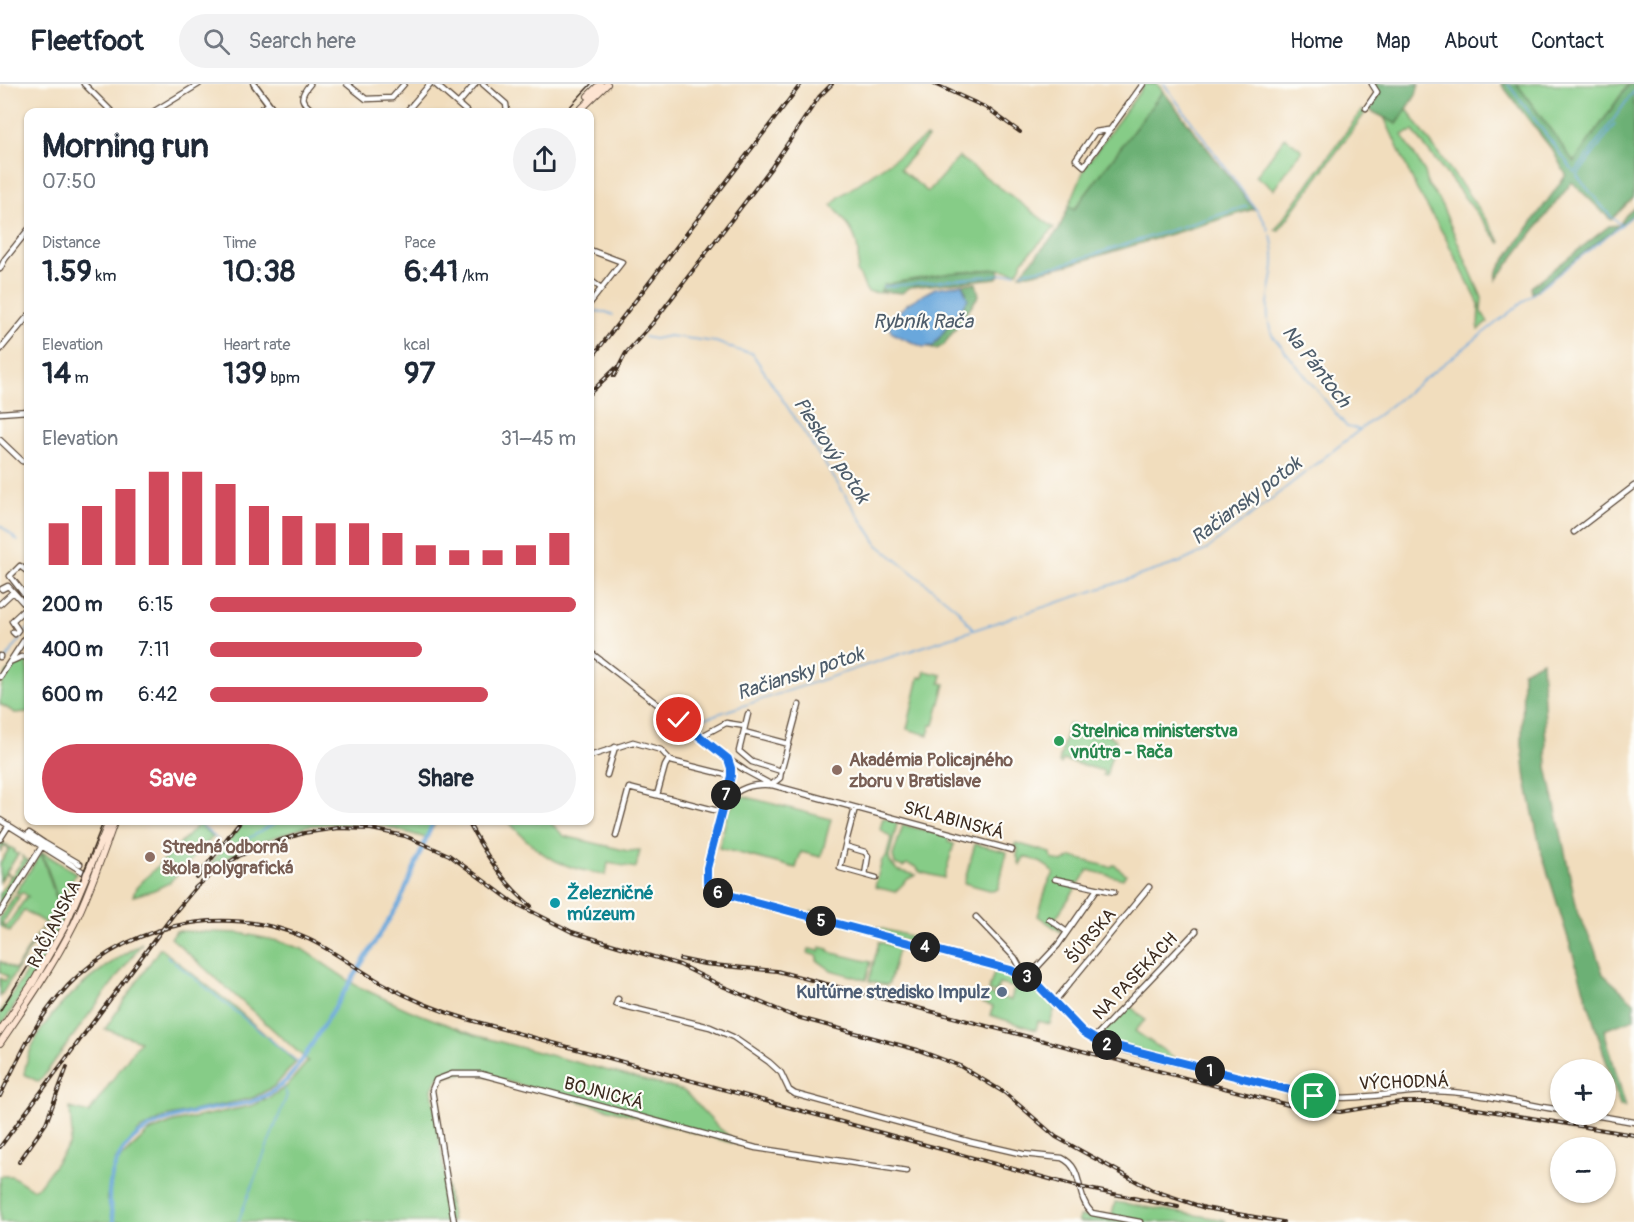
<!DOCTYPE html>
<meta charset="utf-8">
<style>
:root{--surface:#fff;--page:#f2f2f3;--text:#1f2937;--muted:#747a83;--line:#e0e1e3;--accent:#d1495b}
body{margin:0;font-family:Pangolin,sans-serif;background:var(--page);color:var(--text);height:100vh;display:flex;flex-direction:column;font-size:22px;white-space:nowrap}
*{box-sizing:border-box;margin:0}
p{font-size:20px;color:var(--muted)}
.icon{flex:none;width:33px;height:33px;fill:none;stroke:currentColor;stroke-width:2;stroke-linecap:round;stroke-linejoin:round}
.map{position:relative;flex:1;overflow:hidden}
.details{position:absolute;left:24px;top:24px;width:570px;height:717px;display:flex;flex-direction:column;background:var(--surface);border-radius:12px;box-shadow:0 2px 4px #0004}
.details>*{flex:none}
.buttons{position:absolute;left:1550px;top:975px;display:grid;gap:12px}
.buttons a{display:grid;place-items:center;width:66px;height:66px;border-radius:50%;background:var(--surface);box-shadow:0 2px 4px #0004;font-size:30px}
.pin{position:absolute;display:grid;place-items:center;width:51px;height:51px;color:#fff;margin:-26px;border:3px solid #fff;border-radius:50%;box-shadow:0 2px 6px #0007}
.km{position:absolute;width:30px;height:30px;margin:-15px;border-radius:50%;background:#222;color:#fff;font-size:16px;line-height:30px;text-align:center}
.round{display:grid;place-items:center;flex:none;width:63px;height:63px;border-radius:32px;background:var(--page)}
.headline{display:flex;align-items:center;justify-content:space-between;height:102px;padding:0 18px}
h1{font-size:33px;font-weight:700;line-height:45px}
.stats{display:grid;grid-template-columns:repeat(3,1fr);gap:9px;height:102px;padding:6px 18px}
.stats div{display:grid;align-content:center}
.stats b{font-size:30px;font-weight:700}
.stats small{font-size:16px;font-weight:400}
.stats p{font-size:16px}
.chart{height:168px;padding:12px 18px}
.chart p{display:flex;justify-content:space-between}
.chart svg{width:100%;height:108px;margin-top:6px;stroke:var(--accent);stroke-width:6}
.button{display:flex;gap:12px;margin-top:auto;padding:12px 18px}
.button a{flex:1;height:69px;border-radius:36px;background:var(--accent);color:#fff;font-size:24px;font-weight:700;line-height:69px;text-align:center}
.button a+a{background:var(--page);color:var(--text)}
ul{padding:0 18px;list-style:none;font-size:20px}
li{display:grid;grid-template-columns:96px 72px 1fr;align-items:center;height:45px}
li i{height:15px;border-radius:8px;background:var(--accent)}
header{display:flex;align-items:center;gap:36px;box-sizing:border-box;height:84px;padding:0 30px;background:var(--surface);border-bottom:2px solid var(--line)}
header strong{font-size:28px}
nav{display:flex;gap:33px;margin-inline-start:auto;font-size:21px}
.search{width:420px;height:54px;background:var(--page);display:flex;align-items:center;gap:15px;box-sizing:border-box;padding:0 21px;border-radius:33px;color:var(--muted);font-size:22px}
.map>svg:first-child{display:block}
</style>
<header>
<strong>Fleetfoot</strong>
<div class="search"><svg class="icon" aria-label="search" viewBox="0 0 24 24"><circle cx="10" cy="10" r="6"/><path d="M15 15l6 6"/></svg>Search here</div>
<nav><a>Home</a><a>Map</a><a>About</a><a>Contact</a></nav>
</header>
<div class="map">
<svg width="1634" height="1138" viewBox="0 0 1634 1138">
<rect width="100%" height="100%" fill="#fdfcf7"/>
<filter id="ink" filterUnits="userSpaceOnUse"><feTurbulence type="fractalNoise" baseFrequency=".0167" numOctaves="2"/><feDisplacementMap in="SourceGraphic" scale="12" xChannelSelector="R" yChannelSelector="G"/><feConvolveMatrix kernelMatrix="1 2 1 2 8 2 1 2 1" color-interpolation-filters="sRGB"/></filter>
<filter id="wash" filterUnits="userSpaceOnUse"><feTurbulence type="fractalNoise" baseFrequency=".008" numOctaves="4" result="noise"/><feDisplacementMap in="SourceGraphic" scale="24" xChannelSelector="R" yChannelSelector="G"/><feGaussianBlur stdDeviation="1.35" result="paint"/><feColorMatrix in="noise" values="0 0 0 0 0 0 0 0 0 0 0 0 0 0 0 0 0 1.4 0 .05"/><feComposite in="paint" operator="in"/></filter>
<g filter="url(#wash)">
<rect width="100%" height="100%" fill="#f1ddbd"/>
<path fill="#86cc87" stroke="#607b52" stroke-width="1.5" d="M1145 0H1157L1163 7 1074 126 1069 122 1086 81Z
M1517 0H1627V2L1574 79Z
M1407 25C1437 70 1472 112 1501 158L1500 159 1413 47 1402 51 1425 88 1428 101 1439 115 1482 214 1481 227 1488 238 1478 246 1479 220 1444 151 1417 106 1384 33 1397 40Z
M1362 26 1365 29 1279 146H1275Z
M926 53 928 54 900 85 928 108 959 73 1054 144 1024 175 1017 188 998 185 979 186 884 201 881 206 886 209 868 208C862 203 864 194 857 189 862 155 852 145 832 121L839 113Z
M1285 53 1302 66 1274 105 1256 92Z
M23 577H28V628L15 629 0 620C0 602 3 583 23 577Z
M925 587 942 591 940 599 945 600 934 641H931L928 651 907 645 919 593 923 594Z
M1068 640 1109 651 1116 656 1106 692 1103 691 1104 687 1063 676 1061 680 1059 679Z
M743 712 831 735 821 773 801 768 796 784 719 764 728 727Z
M883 734 894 737 897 740 889 773 890 778 897 786 916 791 908 795 895 808 875 803 882 776 886 774 891 754 880 745Z
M244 736H437V737L426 754 378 740H329L307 742 261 758 209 782Z
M508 737H549L564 752 628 767 640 766 636 784 608 779 606 791C558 783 540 773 508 737Z
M199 740 213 753 169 799 154 806 133 812 136 804Z
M903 741 949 752 948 758 954 760 944 794 920 788 916 783 907 780 903 783 895 780 893 772Z
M1 758 15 766 14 768 18 771 19 769 6 788 12 792 23 776 22 772 28 777H30L29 779 27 778 20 787 22 790 20 789 16 794 18 796 0 825V809L11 792 5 789 0 798V779L9 765 4 762 0 768Z
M1016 759 1051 769 1052 775 1062 778 1072 773 1110 783 1114 781 1126 790 1123 795 1088 786 1055 835 1062 849 1038 832 1047 802 1054 789C1046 780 1036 775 1024 773L1020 781 1017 772 1018 764 1014 763Z
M975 760 1007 768 998 805 993 807 964 799Z
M42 768 76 789 59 819Z
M41 769 58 820 0 913V894L5 897 8 893 0 888V877L15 886 45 839 24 826 10 848 0 842V834L15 811 19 813 2 840 6 843 27 812 29 813 22 808 20 811 16 808Z
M76 810C57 859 28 901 0 944V929Z
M812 827 918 854V858L914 859 813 832Z
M176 847 240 849 278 857 302 865 357 902 409 926 474 951 684 1007 718 1043 740 1061 473 988 438 993 432 1005 452 1138H114L109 1112 115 1080 149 1048 174 1038 251 1022 267 1015 286 1003 308 977 171 854Z
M879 858 902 864 901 867 898 866 889 899 887 901 869 897Z
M142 859 39 998 24 990C32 932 95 887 142 859Z
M820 863 829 865V868L871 878 866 896 831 886 817 876V872L808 869 809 865 819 867Z
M160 864 232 921 296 978 275 1002 253 1014 165 1033 140 1046 116 1075 107 1113 113 1138H0V1092H12L32 1105 39 1102 69 1061 72 1051 70 1024 89 1029 140 957 105 945Z
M998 884 1020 891 1021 896 1012 903 999 900 996 909 988 907 995 886Z
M1024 896H1027L1045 910 1055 924 1050 940 1038 937 1036 946 990 931 993 923 982 919 988 910 1011 916 1014 904Z
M1129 921 1145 936 1135 947 1181 978 1101 956 1100 951Z
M1115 1118 1225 1136 1226 1138H1079V1133L1093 1132 1111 1135Z"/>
<path fill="#6cb074" stroke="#546d49" stroke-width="1.5" d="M1374 0H1419L1416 11 1397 40 1369 26 1379 10Z
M1501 0H1517L1574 78 1629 0H1634V113L1611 136 1572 98 1496 196 1497 187 1566 91 1553 67Z
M1163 7 1254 125 1068 181 1029 190H1020L1058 147 1069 122 1074 126Z
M1634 124V130L1532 209 1531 203 1609 142 1619 141 1626 131Z
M999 185 1000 191 996 194 910 203 902 209 881 207 884 201H890L893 199 951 189Z
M976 199 979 211 944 261 937 265 928 263 933 262 965 220 966 208 962 200Z
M1542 577 1547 683 1578 830 1593 860 1603 890 1634 918V935L1604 946 1626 1023 1620 1022 1541 767 1526 696 1522 660 1523 587Z"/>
<path fill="#69a7dc" stroke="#52687d" stroke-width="1.5" d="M962 200 968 215 933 262 923 263 898 252 891 248 889 242 890 236 908 219 935 204Z"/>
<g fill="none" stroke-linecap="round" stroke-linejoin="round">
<path stroke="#69a7dc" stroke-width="1.5" d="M1164 0 1263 135 1269 147
M1508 0 1575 89 1634 7
M1615 40 1577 92 1611 133 1622 141
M1271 151C1273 160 1275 170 1274 180 1272 207 1262 224 1272 251L1347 343 1359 345
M1022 188 1057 182 1247 122
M883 203 1015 189
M590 227 606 228 613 231
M644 253 654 255 669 252 716 258 740 267 752 269 878 461 956 524 974 546
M0 441 18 457
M0 583 23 551 28 545
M687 640 1181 478 1206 466 1634 131
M672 645 683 641
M199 739 218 756
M225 761 234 763 280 736
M167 872 299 979
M238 1138 287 1011 282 1000"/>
<path stroke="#69a7dc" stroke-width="4" d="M328 934 400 818 434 736
M114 1138C112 1129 109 1119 109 1110 114 1031 192 1030 251 1018 261 1014 272 1009 280 1002 298 987 313 958 326 937"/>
</g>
</g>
<g filter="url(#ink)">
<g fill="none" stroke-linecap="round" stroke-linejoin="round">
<g stroke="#564536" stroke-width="7">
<path id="minor" d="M84 0 112 28
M310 0C298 14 301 17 314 28
M347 0 366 15 392 14 404 0
M435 0 467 28
M483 0 506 20 507 28
M458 20 475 0
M1366 24 1377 8 1372 0
M153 28 199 0
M257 28 269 20
M406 28 430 0
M1108 46 1095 48 1076 75 1084 82 1143 0
M590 166 622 178 590 219
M0 185 5 175 28 146
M590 196 601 204
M0 266 28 232
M0 329 28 327
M0 356 22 377 28 378
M1574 448 1634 402
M28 488 20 482 10 492 28 515
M2 505 8 502 28 524
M0 520 13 508
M13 548 15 550 18 546 12 537 27 523
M590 568 728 675 746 687 772 701 1012 766
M0 573V572
M12 577 21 573H28
M0 593 28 550
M748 630 739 667 752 678 781 687 780 694 771 701
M744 648 789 660
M700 653 726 639 745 642
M590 672 633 658 661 666 671 677 731 692
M729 677 731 692 706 788 707 798 714 807 1011 886 1025 892
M781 688 799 621
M607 691 615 663
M657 711 665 682 669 675
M726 717C739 704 751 700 769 701
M0 736 88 791
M616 752 629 704 722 728
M0 755 9 741
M44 759 80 780
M845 762 865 768 868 772 865 791 840 784Z
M845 762 855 724
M865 791 876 794
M1055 795 1114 808
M0 829 44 759 29 749
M976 833 1015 874 1025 892 1037 900 1083 948 1093 955 1115 964 1314 1012C1354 1018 1393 1007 1433 1007 1475 1008 1518 1019 1560 1026
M1049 835 1067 848
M1028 893 1058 861 1097 805
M618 915 616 920 710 943 733 953 769 978 781 989 789 1006 795 1010 971 1058 1023 1070 1062 1074C1085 1085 1074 1111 1092 1129L1140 1138
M1054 918 1149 803
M1093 955 1196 847
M1588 1030 1634 1038
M454 1138 432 1006 436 996 452 990H481L756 1064 907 1087"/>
</g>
<g stroke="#564536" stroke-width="8">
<path id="tertiary" d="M254 0 275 28"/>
</g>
<g stroke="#564536" stroke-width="8">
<path id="secondary" d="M588 12 600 0
M578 28 607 0
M0 947 34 897 65 842 110 736
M0 959C26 921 53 882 74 840 90 807 102 772 115 736"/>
</g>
<use href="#minor" stroke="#fff" stroke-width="4.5"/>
<use href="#tertiary" stroke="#fff" stroke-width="5"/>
<use href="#secondary" stroke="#fde4d1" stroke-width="6"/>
<path stroke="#3b2a1e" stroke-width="1.5" d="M565 28 591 0
M0 927 78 802 104 736"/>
<g stroke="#3b2a1e" stroke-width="4">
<path id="rail" d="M934 0 987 24 1020 48
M590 276 801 0
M614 292 626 269 652 240 771 84 819 13 832 0
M590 309 616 284
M467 736C484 768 503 799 531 822
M197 794 241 736
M680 875 704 880 777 887 1296 1023 1340 1028 1400 1018H1435L1634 1051
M0 1012C17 978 32 943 57 914 117 841 222 816 308 855 334 867 357 885 382 899 410 915 439 927 470 936L1079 1103 1178 1123
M0 1063 176 827 196 803 217 786 239 772 265 761 304 749 338 744 371 745 405 752 449 771 513 818 572 848 680 881 722 902 793 932 918 966 960 982 1005 1009 1056 1053 1152 1106 1205 1124 1283 1138
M19 1078 46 1039 67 983"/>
</g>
<use href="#rail" stroke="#fdfcf7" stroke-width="1.5" stroke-dasharray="4.5" stroke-linecap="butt"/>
</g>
</g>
<g fill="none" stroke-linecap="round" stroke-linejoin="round" filter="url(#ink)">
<g stroke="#fff" stroke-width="12">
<path id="route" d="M679 636 728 675 731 684V692L707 784V798L714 807 1011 886 1037 900 1083 948 1100 958 1314 1012"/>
</g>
<use href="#route" stroke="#1a73e8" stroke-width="8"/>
</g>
<circle fill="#2e9e5b" stroke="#fdfcf7" stroke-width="2" cx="1059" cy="657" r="6"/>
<g fill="#8d6e63" stroke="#fdfcf7" stroke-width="2">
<circle cx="837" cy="686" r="6"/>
<circle cx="150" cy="773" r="6"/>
</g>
<circle fill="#0f9aa8" stroke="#fdfcf7" stroke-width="2" cx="555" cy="819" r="6"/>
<circle fill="#5c6f8a" stroke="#fdfcf7" stroke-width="2" cx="1002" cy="908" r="6"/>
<g text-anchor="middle" stroke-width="4.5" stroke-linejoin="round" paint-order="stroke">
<g font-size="18" font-weight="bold" fill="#27864d" stroke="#fdfcf7" text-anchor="start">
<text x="1071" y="653">Strelnica ministerstva<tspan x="1071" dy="21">vnútra - Rača</tspan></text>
</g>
<g font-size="18" font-weight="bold" fill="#785e54" stroke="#fdfcf7" text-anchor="start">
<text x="849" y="682">Akadémia Policajného<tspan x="849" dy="21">zboru v Bratislave</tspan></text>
<text x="162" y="769">Stredná odborná<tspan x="162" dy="21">škola polygrafická</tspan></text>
</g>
<g font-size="18" fill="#3b2a1e" stroke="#fdfcf7">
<text transform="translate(954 736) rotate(15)" y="6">SKLABINSKÁ</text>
<text transform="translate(54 840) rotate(-63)" y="6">RAČIANSKA</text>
<text transform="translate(1091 852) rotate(-50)" y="6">ŠÚRSKA</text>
<text transform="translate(1135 892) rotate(-46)" y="6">NA PASEKÁCH</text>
<text transform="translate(1404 998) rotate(-2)" y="6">VÝCHODNÁ</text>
<text transform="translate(604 1009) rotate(15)" y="6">BOJNICKÁ</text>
</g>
<g font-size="18" font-weight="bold" fill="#0d838f" stroke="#fdfcf7" text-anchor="start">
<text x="567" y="815">Železničné<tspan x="567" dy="21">múzeum</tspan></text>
</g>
<g font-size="18" font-weight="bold" fill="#4e5e75" stroke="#fdfcf7" text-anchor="end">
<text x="990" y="914">Kultúrne stredisko Impulz</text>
</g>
<g font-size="20" font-style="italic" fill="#4d5c6a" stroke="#fdfcf7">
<text x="923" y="244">Rybník Rača</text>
<text transform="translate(1317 282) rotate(52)" y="7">Na Pántoch</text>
<text transform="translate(832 366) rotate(57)" y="7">Pieskový potok</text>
<text transform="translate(1246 416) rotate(-37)" y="7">Račiansky potok</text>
<text transform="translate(800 589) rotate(-18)" y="7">Račiansky potok</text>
</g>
</g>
</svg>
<div class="buttons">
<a>+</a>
<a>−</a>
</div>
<div class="pin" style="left:1314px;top:1012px;background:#1e9e55"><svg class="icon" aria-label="arrive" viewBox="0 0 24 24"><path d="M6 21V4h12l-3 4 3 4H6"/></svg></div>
<div class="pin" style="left:679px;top:636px;background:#d93025"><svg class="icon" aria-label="check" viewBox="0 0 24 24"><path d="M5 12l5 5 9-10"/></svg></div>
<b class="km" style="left:1210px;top:987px">1</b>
<b class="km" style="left:1107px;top:961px">2</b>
<b class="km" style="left:1027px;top:893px">3</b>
<b class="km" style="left:925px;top:863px">4</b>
<b class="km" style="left:821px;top:837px">5</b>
<b class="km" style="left:718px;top:809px">6</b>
<b class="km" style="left:726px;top:711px">7</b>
<section class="details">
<div class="headline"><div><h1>Morning run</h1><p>07:50</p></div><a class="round"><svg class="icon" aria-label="share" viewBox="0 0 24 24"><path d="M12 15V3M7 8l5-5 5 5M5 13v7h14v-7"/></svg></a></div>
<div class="stats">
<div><p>Distance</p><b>1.59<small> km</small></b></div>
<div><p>Time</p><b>10:38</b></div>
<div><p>Pace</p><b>6:41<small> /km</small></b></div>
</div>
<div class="stats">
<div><p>Elevation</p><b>14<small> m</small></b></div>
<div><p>Heart rate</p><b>139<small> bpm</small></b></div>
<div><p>kcal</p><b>97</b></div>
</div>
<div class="chart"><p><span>Elevation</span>31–45 m</p>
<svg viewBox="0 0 160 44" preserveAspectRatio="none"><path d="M5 44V27M15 44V20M25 44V13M35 44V6M45 44V6M55 44V11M65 44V20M75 44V24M85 44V27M95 44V27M105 44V31M115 44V36M125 44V38M135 44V38M145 44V36M155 44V31"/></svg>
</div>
<ul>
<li><b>200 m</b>6:15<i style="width:100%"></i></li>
<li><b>400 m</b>7:11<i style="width:58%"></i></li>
<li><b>600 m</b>6:42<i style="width:76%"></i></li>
</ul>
<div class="button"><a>Save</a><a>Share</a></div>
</section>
</div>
